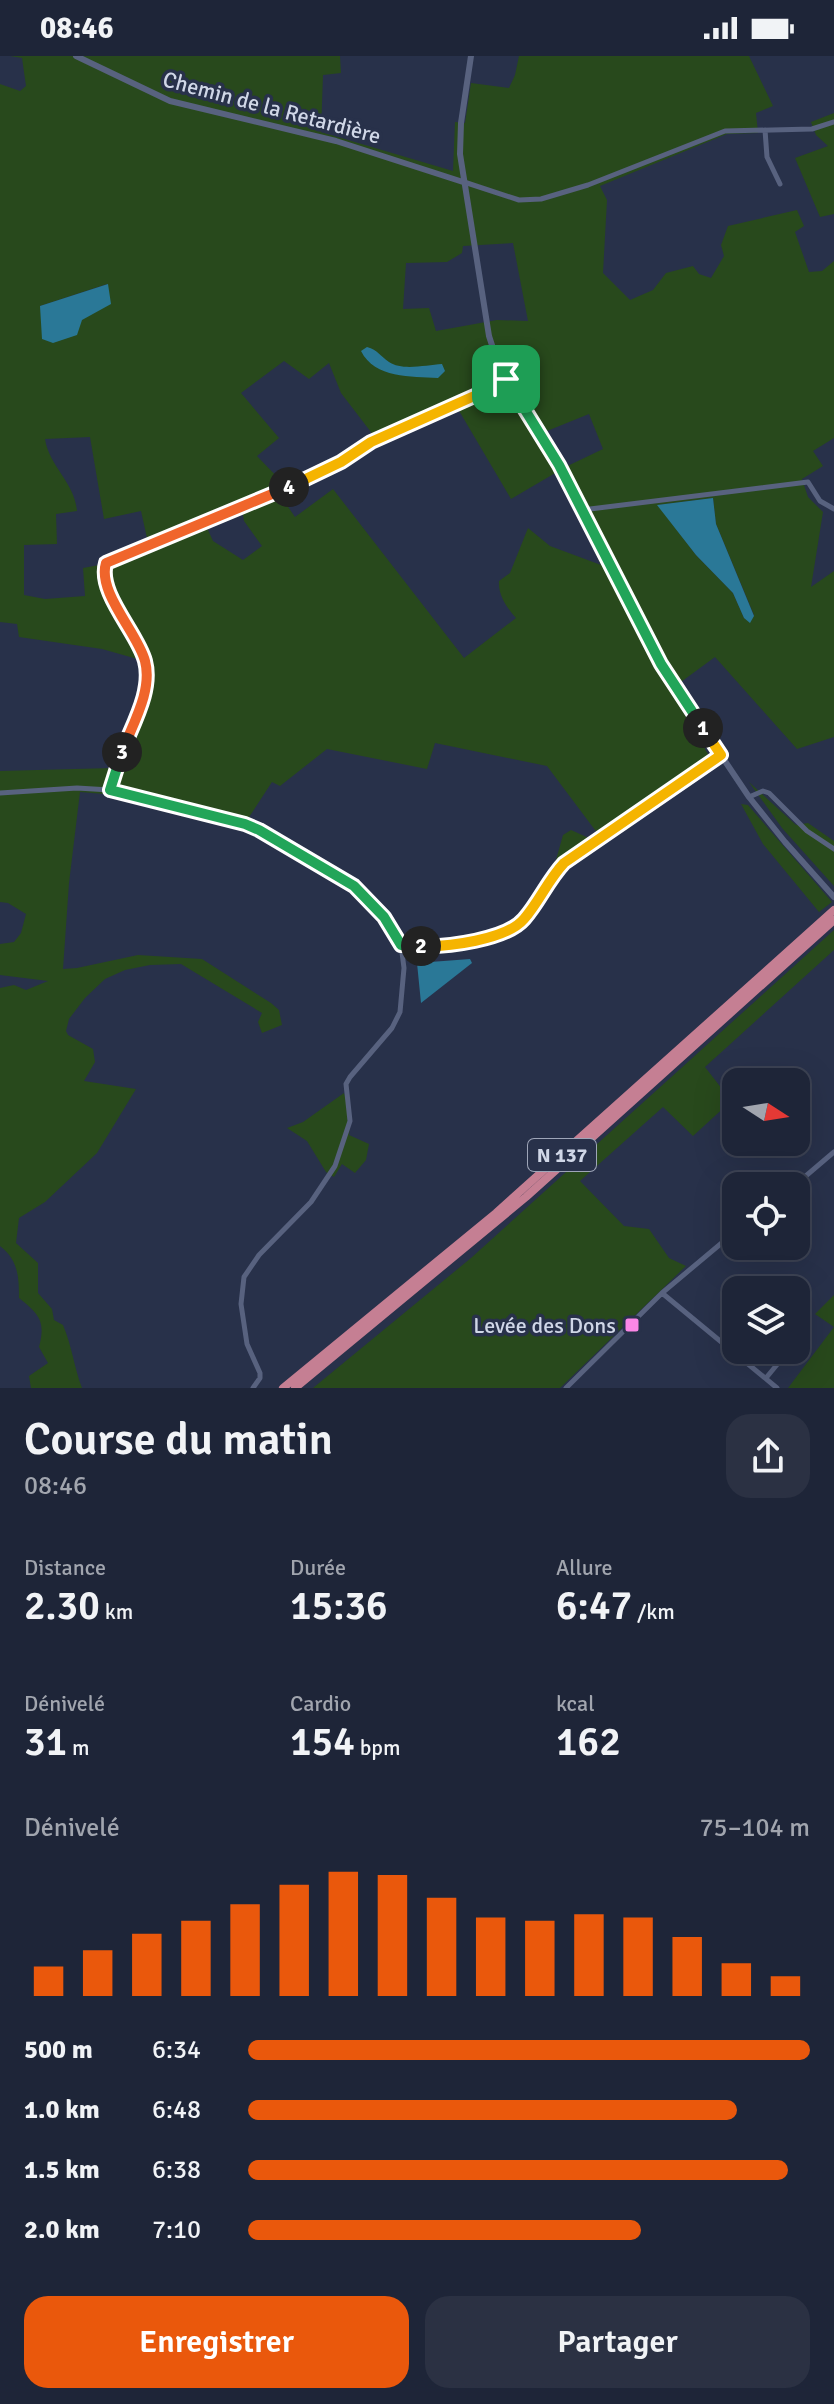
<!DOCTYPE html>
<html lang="fr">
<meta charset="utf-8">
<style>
:root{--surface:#1e2538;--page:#2b3143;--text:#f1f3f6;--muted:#a1a5ae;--line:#3c4253;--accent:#ea580c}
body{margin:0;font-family:Signika,sans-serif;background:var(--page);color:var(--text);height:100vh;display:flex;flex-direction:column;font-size:30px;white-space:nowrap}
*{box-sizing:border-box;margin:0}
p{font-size:26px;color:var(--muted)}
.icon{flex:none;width:44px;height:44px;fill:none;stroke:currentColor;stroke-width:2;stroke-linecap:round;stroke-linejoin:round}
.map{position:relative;height:1332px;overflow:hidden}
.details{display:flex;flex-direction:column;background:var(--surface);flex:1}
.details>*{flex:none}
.needle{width:52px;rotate:102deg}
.tools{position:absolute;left:722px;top:1012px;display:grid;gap:16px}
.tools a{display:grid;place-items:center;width:88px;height:88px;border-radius:16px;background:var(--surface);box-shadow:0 8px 32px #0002,0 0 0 2px var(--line);font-size:40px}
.pin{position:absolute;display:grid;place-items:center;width:68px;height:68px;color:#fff;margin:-34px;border-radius:16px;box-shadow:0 4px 12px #0006}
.km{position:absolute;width:40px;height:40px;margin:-20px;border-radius:50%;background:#222;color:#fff;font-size:22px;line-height:40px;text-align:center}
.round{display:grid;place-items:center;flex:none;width:84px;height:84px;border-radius:24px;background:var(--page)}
.summary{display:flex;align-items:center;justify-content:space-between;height:136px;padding:0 24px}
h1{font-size:44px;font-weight:600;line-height:60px}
.metrics{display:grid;grid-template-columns:repeat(3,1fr);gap:12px;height:136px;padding:8px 24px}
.metrics div{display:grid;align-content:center}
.metrics b{font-size:40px;font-weight:600}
.metrics small{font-size:22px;font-weight:400}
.metrics p{font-size:22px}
.chart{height:224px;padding:16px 24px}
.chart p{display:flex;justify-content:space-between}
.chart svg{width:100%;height:144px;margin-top:8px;stroke:var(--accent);stroke-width:6}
.primary-button{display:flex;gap:16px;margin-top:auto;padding:16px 24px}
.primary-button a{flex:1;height:92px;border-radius:24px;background:var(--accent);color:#fff;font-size:32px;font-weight:600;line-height:92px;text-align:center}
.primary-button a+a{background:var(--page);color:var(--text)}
ul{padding:0 24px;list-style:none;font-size:26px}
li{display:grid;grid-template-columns:128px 96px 1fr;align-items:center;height:60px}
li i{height:20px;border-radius:10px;background:var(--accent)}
.status{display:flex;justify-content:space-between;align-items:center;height:56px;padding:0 40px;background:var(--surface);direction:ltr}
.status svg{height:22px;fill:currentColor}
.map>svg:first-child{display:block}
</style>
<div class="status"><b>08:46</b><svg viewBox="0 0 49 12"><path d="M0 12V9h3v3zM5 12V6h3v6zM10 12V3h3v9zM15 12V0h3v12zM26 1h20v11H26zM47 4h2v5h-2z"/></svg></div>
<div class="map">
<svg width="834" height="1332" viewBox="0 0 834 1332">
<rect width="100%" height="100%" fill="#28314a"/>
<path fill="#28491c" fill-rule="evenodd" d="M10 0H340L341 17 323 19 321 76 453 115 455 66 465 67 471 27 509 32 515 19 519 0H749L773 50 756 57 758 77 727 78 600 130 607 144 603 217 630 244 653 234 666 217 693 210 699 218 711 222 724 200 721 189 728 170 797 154 804 170 795 176 809 216 822 215 834 205V382L813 395 823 410 802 423 808 441 823 456 811 531 834 515V681L797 693 715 601 670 634 708 698 707 711 584 797 553 827 554 811 563 779 571 774 591 783 598 778 547 710 435 687 427 713 327 693 280 730 272 726 242 772 107 736 104 738 80 736 69 827 63 913 77 912 138 899 202 903 271 947 279 954 282 969 262 977 258 966 262 957 181 908 150 909 125 914 105 923 85 942 69 963 66 975 68 979 93 993 95 1006 84 1025 136 1033 97 1097 45 1146 19 1162 16 1187 38 1207V1237L52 1253 54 1264 63 1269C72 1290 74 1311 82 1332H31L29 1320 48 1307 39 1291C46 1265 39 1258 19 1242 19 1220 18 1204 0 1190V932L14 929 26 934 48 925 0 919V888L14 886 21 877 26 858 8 847 0 846V715L113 712 142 625 141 604 102 593 19 581 17 568 0 566V28L20 35 26 30 22 2ZM513 187 528 265 497 264 436 275 429 252 403 253 406 207 447 206 462 197 463 190ZM107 228 82 264 40 250ZM284 305 309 323 329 307 341 337 374 380 373 391 458 353 511 443 557 416 601 509 550 490 528 472 510 517 499 525C498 539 507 552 516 562L464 602 333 433 295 461 282 442 281 425 257 400 279 382 241 337ZM589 358 603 393 557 415 538 386 547 375ZM90 381 104 463 141 455 149 491 110 507 83 512 85 540 45 543 24 539V489L57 488 56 458 77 455C75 427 49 410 45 383ZM713 442 716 468 754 559 750 566 744 562 733 537 696 499 658 449ZM241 448 244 465 262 490 243 504 213 485 203 463Z
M834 57V158L820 161 795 102 828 90 816 79 811 66Z
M749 726 796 769 808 767 834 785V830L782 772Z
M741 748 748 749 832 846 819 856 763 788Z
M834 874V894L705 1011 726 1038 728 1048 693 1080 663 1051 580 1125 624 1170 649 1173 669 1202 686 1210 560 1332H313L471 1202Z
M344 1037 351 1061 349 1079 369 1088 366 1104 355 1117 342 1108 334 1121 326 1116 307 1085 287 1072 303 1066Z
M834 1239V1332H788L834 1271 815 1258Z"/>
<path fill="#2a7897" d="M108 228 111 248 82 264 77 279 53 287 42 283 40 250Z
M367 291C378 294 380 300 389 306 402 315 426 309 442 308L445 315 438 322C411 320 375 323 361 295Z
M713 442 716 468 754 560 750 567 744 562 733 537 696 499 657 449Z
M470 903 472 907 421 947 417 907Z"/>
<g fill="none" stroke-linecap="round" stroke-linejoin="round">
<path stroke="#58627f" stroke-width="5" d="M765 74 767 101 780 128
M464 126 519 144 541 143 588 129 725 75 812 73 834 66
M582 454 808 426 820 445 834 453
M110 734C120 693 150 652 145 609 142 579 96 538 106 507L314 420 371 386 490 333 506 323
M0 737 77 732 110 734 245 768 354 830 396 877 401 889 404 912 400 956 392 972 350 1021 346 1028 350 1065 335 1110 311 1146 259 1199 244 1221 241 1248 247 1288 260 1317V1322L253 1332
M749 741 763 735 769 737 807 775 834 793
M401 889C432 890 504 889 525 862 539 844 548 824 564 807L721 699
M794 1130 834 1096
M662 1237 777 1332
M796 1289 799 1288
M766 1322 789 1294
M566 1332 662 1237 736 1175"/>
<path stroke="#58627f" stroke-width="6" d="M76 0 170 45 336 85 463 126
M471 0 461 67 460 98 489 280 499 311 559 409 668 620 749 741 785 786 834 841"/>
<path stroke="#c57f93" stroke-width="8" d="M283 1332 496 1157 834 854
M295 1332 526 1141 834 864"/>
</g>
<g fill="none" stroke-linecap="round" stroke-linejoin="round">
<g stroke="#fff" stroke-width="16">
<path id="split-1" d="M506 323 559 409 661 608 703 672"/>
</g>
<g stroke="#fff" stroke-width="16">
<path id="split-2" d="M421 890C447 891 506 884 524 863 539 846 548 824 564 807L721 699 703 672"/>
</g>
<g stroke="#fff" stroke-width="16">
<path id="split-3" d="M122 696 110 734 245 768 259 774 354 830 384 861 401 889 421 890"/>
</g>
<g stroke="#fff" stroke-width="16">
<path id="split-4" d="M122 696C132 669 153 635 145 605 138 577 97 537 106 507L289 431"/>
</g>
<g stroke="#fff" stroke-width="16">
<path id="split-5" d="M289 431 341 406 371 386 490 333 506 323"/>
</g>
<use href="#split-1" stroke="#22a559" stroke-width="10"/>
<use href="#split-2" stroke="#f5b400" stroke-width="10"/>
<use href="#split-3" stroke="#22a559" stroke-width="10"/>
<use href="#split-4" stroke="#f0652b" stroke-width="10"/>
<use href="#split-5" stroke="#f5b400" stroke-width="10"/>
</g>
<rect fill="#fb87e6" stroke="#28314a" stroke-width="3" x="624" y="1261" width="16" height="16" rx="4"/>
<g text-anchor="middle" stroke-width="7" stroke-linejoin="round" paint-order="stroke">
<rect fill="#28314a" stroke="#9ea5b8" stroke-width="2" x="528" y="1083" width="68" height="32" rx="6"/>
<g font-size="20" font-weight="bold" fill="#d0d7e7">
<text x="562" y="1106">N 137</text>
</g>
<g font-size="22" fill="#d0d7e7" stroke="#28314a">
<text transform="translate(272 51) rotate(15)" y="8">Chemin de la Retardière</text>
</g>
<g font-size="22" fill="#d0d7e7" stroke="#28314a" text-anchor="end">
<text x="616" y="1277">Levée des Dons</text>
</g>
</g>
</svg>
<div class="tools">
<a><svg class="needle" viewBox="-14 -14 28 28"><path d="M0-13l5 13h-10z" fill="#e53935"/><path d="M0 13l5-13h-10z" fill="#a1a5ae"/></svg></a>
<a><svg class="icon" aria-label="locate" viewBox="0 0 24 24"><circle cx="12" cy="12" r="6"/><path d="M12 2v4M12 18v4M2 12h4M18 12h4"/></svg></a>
<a><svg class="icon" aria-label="layers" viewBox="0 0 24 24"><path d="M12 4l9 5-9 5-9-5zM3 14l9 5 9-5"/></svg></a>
</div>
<div class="pin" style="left:506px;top:323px;background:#1e9e55"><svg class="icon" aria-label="arrive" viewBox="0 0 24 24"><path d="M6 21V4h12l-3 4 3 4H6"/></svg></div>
<b class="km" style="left:703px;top:672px">1</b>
<b class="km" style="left:421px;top:890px">2</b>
<b class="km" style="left:122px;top:696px">3</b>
<b class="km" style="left:289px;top:431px">4</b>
</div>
<section class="details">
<div class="summary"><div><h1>Course du matin</h1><p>08:46</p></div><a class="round"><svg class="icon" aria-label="share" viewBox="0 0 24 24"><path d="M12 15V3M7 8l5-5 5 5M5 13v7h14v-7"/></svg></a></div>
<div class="metrics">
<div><p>Distance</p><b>2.30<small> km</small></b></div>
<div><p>Durée</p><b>15:36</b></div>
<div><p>Allure</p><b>6:47<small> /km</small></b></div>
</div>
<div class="metrics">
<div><p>Dénivelé</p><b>31<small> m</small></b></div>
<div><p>Cardio</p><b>154<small> bpm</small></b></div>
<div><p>kcal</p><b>162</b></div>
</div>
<div class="chart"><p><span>Dénivelé</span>75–104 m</p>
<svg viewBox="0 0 160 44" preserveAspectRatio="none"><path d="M5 44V35M15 44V30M25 44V25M35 44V21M45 44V16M55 44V10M65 44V6M75 44V7M85 44V14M95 44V20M105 44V21M115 44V19M125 44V20M135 44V26M145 44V34M155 44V38"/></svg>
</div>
<ul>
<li><b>500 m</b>6:34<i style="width:100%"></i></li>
<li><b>1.0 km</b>6:48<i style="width:87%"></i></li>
<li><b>1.5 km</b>6:38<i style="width:96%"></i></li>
<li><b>2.0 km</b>7:10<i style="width:70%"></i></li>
</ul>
<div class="primary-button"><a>Enregistrer</a><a>Partager</a></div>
</section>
